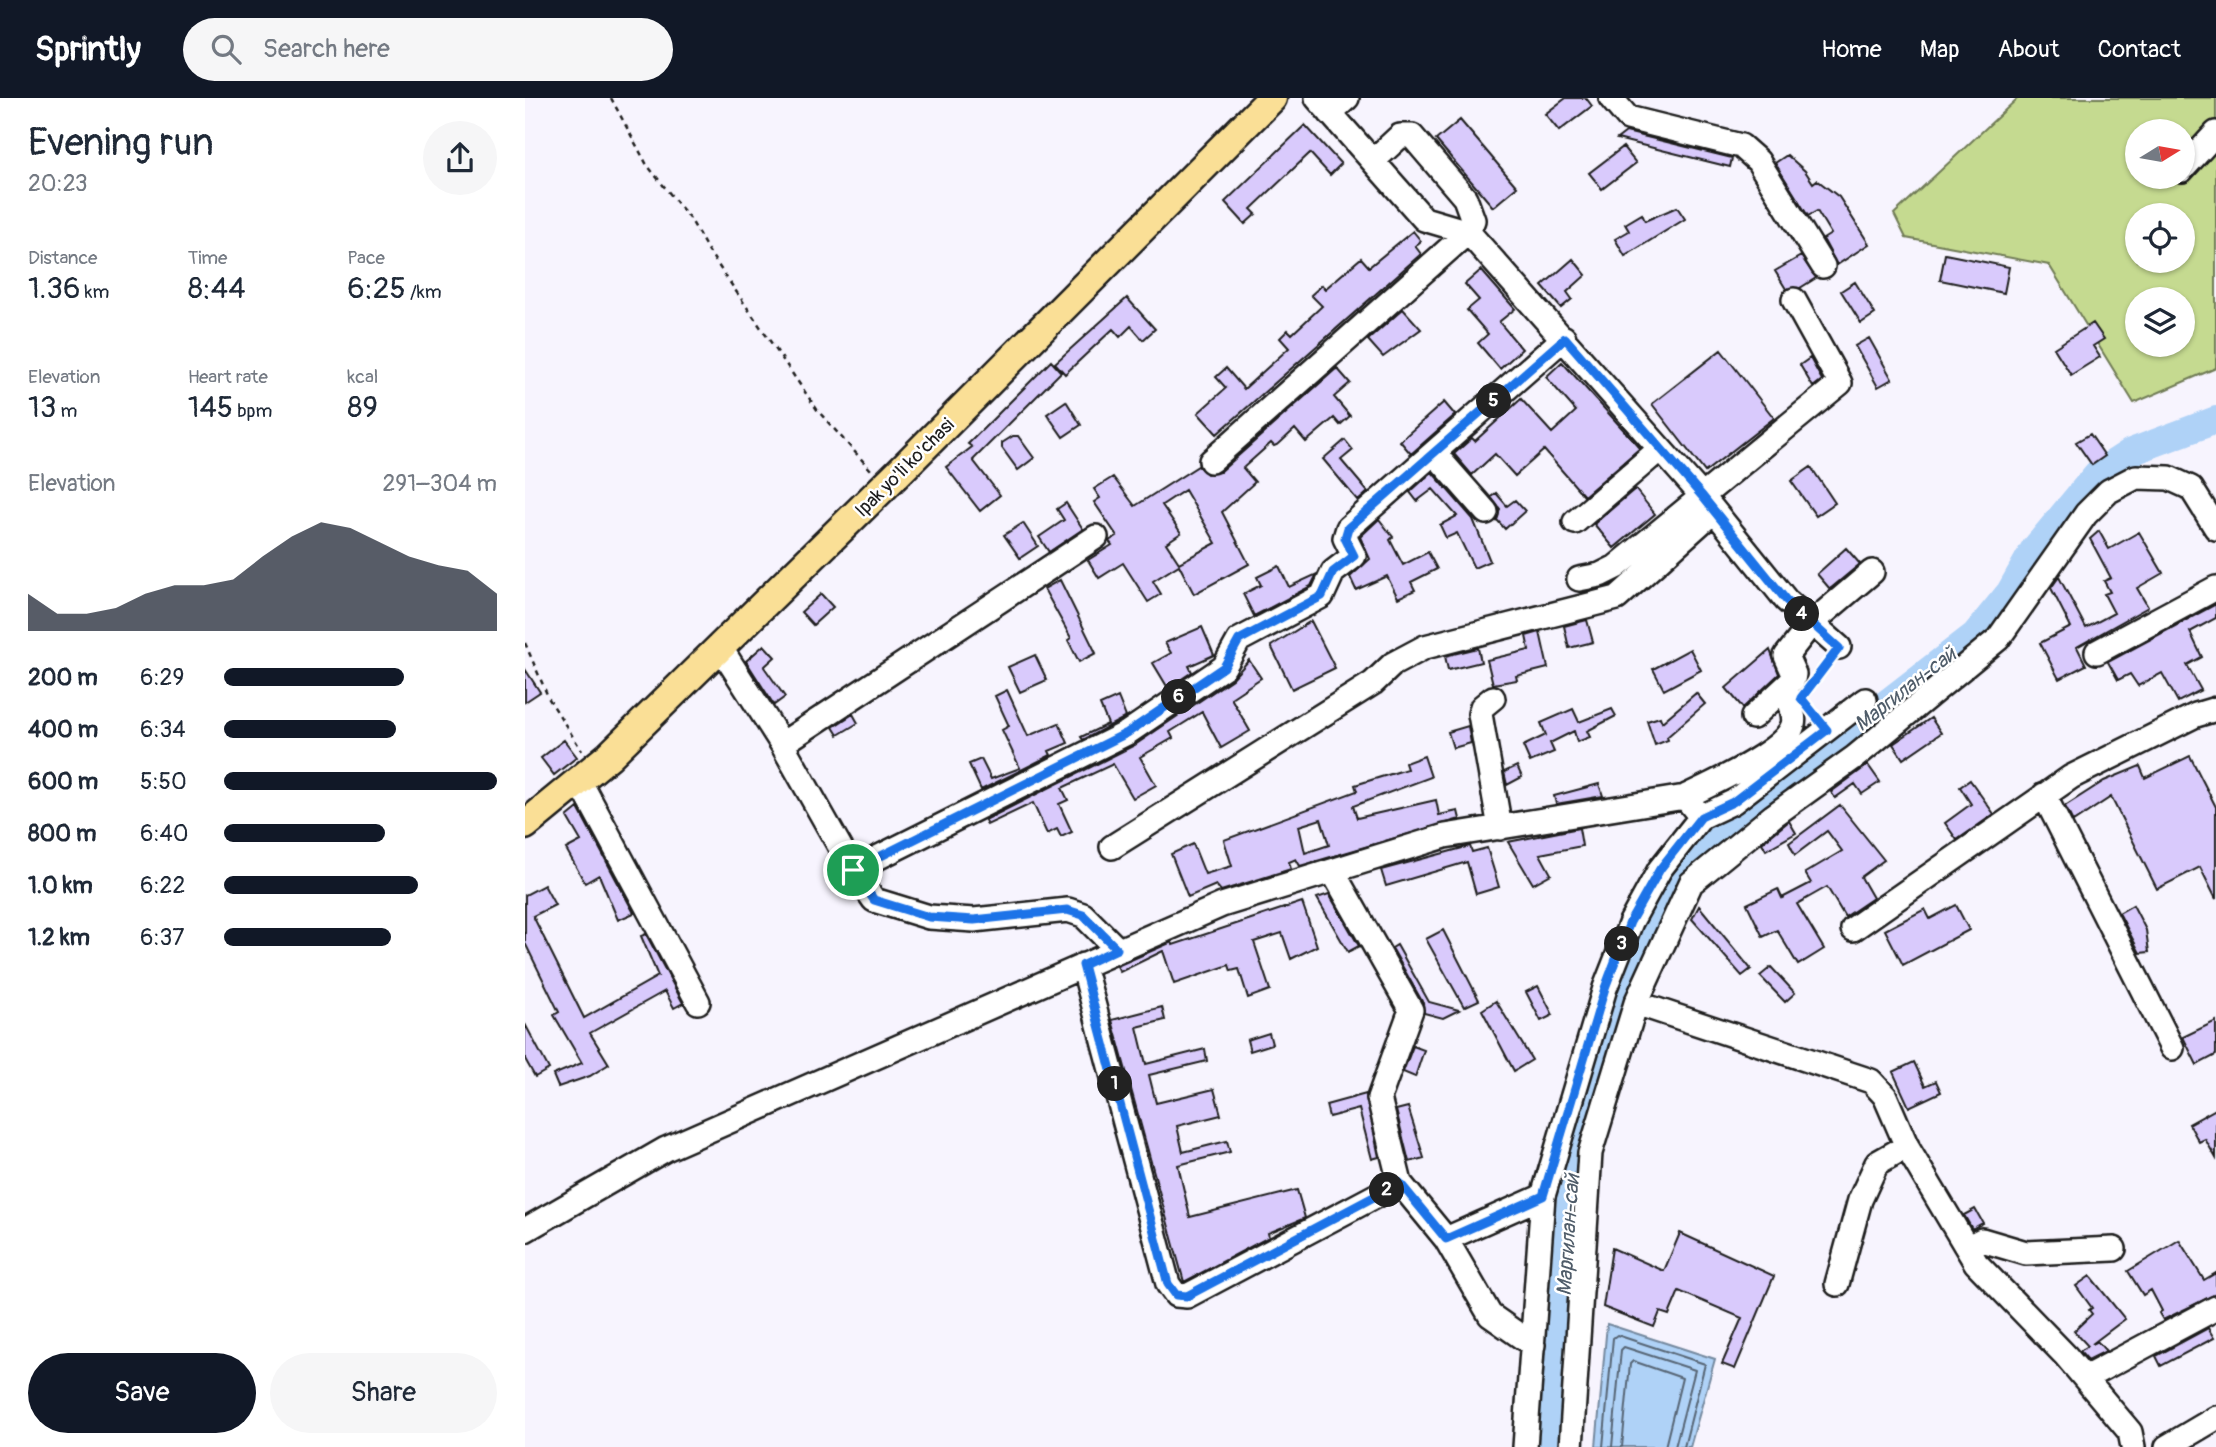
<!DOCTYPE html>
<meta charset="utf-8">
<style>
:root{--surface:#fff;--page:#f6f6f7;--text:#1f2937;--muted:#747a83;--accent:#111827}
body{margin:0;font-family:Pangolin,sans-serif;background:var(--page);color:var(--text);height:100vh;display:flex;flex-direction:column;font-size:26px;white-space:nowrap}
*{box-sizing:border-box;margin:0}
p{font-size:23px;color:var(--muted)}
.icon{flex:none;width:38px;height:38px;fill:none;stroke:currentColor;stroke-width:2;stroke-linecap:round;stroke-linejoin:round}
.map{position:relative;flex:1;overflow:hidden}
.side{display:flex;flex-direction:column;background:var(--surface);width:525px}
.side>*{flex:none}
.needle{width:46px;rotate:79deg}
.controls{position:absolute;left:1600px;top:21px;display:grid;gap:14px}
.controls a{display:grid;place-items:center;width:70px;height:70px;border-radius:50%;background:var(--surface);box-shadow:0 2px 5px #0004;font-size:35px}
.pin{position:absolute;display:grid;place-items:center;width:60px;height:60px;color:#fff;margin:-30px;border:4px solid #fff;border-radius:50%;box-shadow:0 2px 7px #0007}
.km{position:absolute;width:35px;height:35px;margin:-18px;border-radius:50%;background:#222;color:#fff;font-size:19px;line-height:35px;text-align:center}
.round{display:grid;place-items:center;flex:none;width:74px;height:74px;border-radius:37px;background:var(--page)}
.head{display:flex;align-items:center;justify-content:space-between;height:119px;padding:0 28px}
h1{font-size:38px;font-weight:600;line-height:52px}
.stats{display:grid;grid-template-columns:repeat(3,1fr);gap:10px;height:119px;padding:7px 28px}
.stats div{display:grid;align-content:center}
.stats b{font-size:30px;font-weight:600}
.stats small{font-size:19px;font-weight:400}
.stats p{font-size:19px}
.chart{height:196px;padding:14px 28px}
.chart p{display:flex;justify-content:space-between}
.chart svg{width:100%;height:126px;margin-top:7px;fill:var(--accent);opacity:.7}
.action{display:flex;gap:14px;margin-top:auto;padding:14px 28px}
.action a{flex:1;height:80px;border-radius:42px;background:var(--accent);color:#fff;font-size:28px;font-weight:600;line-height:80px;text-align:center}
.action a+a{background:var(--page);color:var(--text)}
ul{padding:0 28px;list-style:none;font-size:23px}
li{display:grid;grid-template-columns:112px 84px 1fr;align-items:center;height:52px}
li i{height:18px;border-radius:9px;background:var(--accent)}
header{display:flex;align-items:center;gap:42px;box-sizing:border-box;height:98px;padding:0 35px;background:var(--accent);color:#fff}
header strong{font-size:33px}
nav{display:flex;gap:38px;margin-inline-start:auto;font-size:24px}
.search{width:490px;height:63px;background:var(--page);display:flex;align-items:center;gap:18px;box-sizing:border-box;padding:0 24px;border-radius:38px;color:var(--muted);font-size:26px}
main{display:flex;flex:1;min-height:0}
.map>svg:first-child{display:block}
</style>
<header>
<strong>Sprintly</strong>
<div class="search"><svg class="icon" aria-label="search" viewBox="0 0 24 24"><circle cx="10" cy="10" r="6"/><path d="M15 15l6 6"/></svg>Search here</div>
<nav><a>Home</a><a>Map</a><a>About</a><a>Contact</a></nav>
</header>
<main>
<section class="side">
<div class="head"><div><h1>Evening run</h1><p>20:23</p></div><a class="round"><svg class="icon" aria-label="share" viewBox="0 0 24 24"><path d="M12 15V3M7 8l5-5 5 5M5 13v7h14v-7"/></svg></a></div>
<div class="stats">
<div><p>Distance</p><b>1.36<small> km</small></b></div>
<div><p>Time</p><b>8:44</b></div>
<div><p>Pace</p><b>6:25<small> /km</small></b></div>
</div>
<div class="stats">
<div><p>Elevation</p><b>13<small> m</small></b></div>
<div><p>Heart rate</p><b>145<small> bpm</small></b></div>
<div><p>kcal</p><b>89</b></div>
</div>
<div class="chart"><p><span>Elevation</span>291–304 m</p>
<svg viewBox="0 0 160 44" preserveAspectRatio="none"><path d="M0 44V31L10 38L20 38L30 36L40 31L50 28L60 28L70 26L80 18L90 11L100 6L110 8L120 13L130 18L140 21L150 23L160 31V44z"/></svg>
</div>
<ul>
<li><b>200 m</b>6:29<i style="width:66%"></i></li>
<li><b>400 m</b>6:34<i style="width:63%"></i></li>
<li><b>600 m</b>5:50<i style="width:100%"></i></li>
<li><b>800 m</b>6:40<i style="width:59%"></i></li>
<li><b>1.0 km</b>6:22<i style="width:71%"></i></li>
<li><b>1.2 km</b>6:37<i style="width:61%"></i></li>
</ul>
<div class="action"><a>Save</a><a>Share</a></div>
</section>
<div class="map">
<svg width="1691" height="1349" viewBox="0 0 1691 1349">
<rect width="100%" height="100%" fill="#f7f4fe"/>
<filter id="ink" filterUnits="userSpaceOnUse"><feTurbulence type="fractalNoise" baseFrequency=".0143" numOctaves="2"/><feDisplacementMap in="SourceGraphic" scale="14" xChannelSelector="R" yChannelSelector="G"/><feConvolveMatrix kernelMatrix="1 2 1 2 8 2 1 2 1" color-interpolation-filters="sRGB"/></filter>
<g filter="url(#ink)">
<path fill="#c5da90" stroke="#707b56" stroke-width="2" fill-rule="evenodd" d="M1493 0H1691V270L1609 305 1524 167 1381 140 1369 116ZM1612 33H1657V79H1612ZM1612 117H1657V163H1612ZM1612 201H1657V247H1612Z"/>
<path fill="#afd2f7" stroke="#74899f" stroke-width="2" d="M1082 1226 1190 1261 1165 1349H1071Z"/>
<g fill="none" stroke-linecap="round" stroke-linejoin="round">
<path stroke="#576574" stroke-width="2" d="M1078 1349 1088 1240 1092 1237 1180 1266 1159 1349
M1087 1349 1096 1252 1099 1249 1170 1272 1150 1349
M1097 1349 1105 1266 1108 1263 1157 1280 1140 1349"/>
<path stroke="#afd2f7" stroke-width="28" d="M1027 1349 1050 1043 1093 926 1147 795 1175 758 1208 724 1450 537 1485 494 1508 453 1572 376 1606 354 1691 322"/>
</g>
<path fill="#d9cafc" stroke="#1c1c1c" stroke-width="2" fill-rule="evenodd" d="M1041 0H1061L1067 8 1034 33 1020 16Z
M935 22 992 89 968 109 911 42Z
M780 27 816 66 805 77 785 55 726 111 731 116 720 126 700 104Z
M1101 34 1207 60 1205 69 1092 41Z
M1098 49 1111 65 1077 91 1064 75Z
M1262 57 1280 73 1288 85 1292 82 1314 99 1344 146 1312 167 1298 141 1306 136 1292 113 1283 118 1250 65Z
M1152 109 1160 121 1100 158 1090 141 1104 133 1100 126 1117 116 1120 123Z
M888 133 896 143 890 148 896 156 692 336 673 315 701 290 691 279 701 270 719 291 764 250 755 240 763 232 767 236 797 208 786 197 797 187 800 191 836 160 844 169Z
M1420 156 1484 169 1479 195 1415 182Z
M1276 158 1291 180 1275 190 1261 191 1250 173Z
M1048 161 1061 177 1042 194 1047 201 1036 210 1017 188Z
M956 172 990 211 974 224 997 251 975 271 953 245 963 236 942 212 954 202 940 186Z
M1330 184 1350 216 1336 225 1316 193Z
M602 200 630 231 618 242 606 228 595 239 588 231 540 276 530 265Z
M878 211 896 231 858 259 843 242Z
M1568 225 1579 241 1568 248 1575 259 1546 277 1529 250Z
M1344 240 1367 281 1353 289 1330 248Z
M1196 252 1249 320 1180 374 1127 306Z
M1285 260 1297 282 1288 289 1275 267Z
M526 263 536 274 448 362 475 397 455 413 421 369 447 349 443 346Z
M1037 264 1115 350 1059 398 1019 352 990 378 970 356 947 377 929 356 947 340 950 343 996 301 1027 335 1051 313 1021 279Z
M812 270 825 285 809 299 825 318 815 327 809 320 781 344 770 331 754 346 749 348 746 345 718 370 730 384 697 414 724 466 669 496 654 467 628 483 636 496 623 504 598 465 574 480 563 462 587 447 584 443 592 438 569 404 575 400 569 391 588 379 610 408 673 368 682 376 695 374ZM660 392 691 445 654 465 641 445 656 435 637 407Z
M541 303 556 327 538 339 522 316Z
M919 304 930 317 886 356 875 343Z
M1565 336 1580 358 1567 367 1551 344Z
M488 338H493L509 360 493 372 477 350V345Z
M820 342 828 352 816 362 843 394 833 403 798 361Z
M1286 369 1310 405 1291 418 1266 383Z
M907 374 948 421 965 463 949 470 932 435 921 440 915 427 932 418 908 391 892 403 885 394Z
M1110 391 1130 416 1089 450 1069 426Z
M971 395 982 408 990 402 1000 413 980 431 972 422 975 411 966 399Z
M541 405 558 431 524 454 514 439 539 422 532 411Z
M854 421 868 439 865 442 878 467 903 454 912 471 886 484 890 492 873 500 862 478 831 492 825 479 845 461 835 439Z
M498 425 513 448 495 460 479 437Z
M1574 433 1584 451 1614 434 1638 475 1612 490 1623 509 1552 549 1561 567 1534 581 1515 545 1546 529 1526 490 1531 483 1534 479 1561 530 1589 515 1579 496 1585 494 1579 483 1586 480 1565 441Z
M1321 450 1335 466 1305 491 1292 476Z
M754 468 764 489 792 476 786 488 729 518 718 496 736 487 732 479Z
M535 482 571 555 554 564 543 542 546 540 519 491Z
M296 496 308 509 288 527 276 514Z
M1691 506V520L1665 534 1677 559 1662 567 1676 592 1653 604 1637 575 1613 588 1605 576 1593 582 1583 564Z
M1062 522 1068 544 1044 550 1039 528Z
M786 523 810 570 767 591 746 548Z
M677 529 689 557 664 568 667 574 643 590 628 565 646 555 640 545Z
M1015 534 1023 570 991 578 992 582 968 586 962 562 1004 552 1001 538Z
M239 547 250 559 239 569 260 599 249 607 221 563Z
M953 550 956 564 923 572 920 558Z
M1165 551 1176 572 1139 592 1128 571Z
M1245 552 1254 576 1218 610 1201 590Z
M510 557 522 582 495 594 483 569Z
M724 562 736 580 706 600 725 633 696 650 677 614 645 634 648 640 615 659 631 687 608 700 588 666 537 690 543 702 534 706 547 734 536 739 532 731 522 736 508 705 462 727 460 722 610 647 707 581Z
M0 571 15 594 0 604Z
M482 592 503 638 534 625 543 645 524 653 526 657 456 692 444 666 456 661 466 681 495 670 477 632 484 628 470 598Z
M1171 595 1180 606 1142 639 1143 642 1130 647 1122 623 1135 619 1137 624Z
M593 599 601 619 558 642 556 639 583 626 575 607Z
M1048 611 1054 624 1087 611 1091 618 1062 633 1065 639 1052 644 1049 633 1025 645 1029 654 1005 664 998 648 1021 637 1016 625Z
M328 616 333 625 313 637 308 629Z
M1406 620 1416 635 1378 661 1368 646Z
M943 628 946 645 928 650 923 634Z
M39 642 52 659 29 677 16 660Z
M899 658 906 679 828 708 832 720 911 702 914 717 933 713 935 721 775 768 771 761 764 764 766 771 696 793 691 787 663 799 646 756 668 746 680 776 707 768 699 742 832 693 830 687 882 671 880 665ZM796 721 804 747 780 755 774 728Z
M1665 658 1691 709V801L1675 769 1632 791 1586 699 1548 724 1540 708 1579 683 1615 668 1620 680Z
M1343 667 1355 684 1337 696 1330 686 1310 700 1306 694Z
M992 668 997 679 982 687 979 674Z
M1445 682 1469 716 1432 742 1420 725 1446 706 1435 689Z
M1074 686 1078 698 1031 706 1029 698Z
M1315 707 1359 762 1336 779 1348 800 1320 819 1302 789 1272 806 1299 851 1273 867 1252 832 1238 839 1222 806 1253 791 1257 800 1286 785 1280 775 1317 753 1302 733 1270 757 1264 745Z
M53 710 109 815 93 822 74 777 60 785 41 751 56 743 42 719Z
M1264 723 1271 735 1241 752 1237 745Z
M1054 730 1057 748 1015 756 1026 776 1008 786 983 744Z
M945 748 947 754 962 750 974 789 951 796 942 764 861 788 856 772Z
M19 787 30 807 8 818 59 920 133 878 116 838 121 836 158 905 149 910 140 893 65 935 84 966 65 978 33 989 28 977 57 965 29 917 34 914 0 845V797Z
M804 796 834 848 823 854 792 800Z
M777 804 792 848 766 861 757 835 729 844 745 892 723 900 714 871 706 873 704 867 649 886 638 853 595 874 592 868 647 844 648 847Z
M1431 807 1444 832 1378 867 1360 832 1400 811 1405 821Z
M1608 807 1621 832 1624 854 1615 855 1594 815Z
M1174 808 1226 871 1217 878 1167 821Z
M918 832 954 902 939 909 901 841Z
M872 847 904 904 934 912 918 920 899 915 898 905 867 850Z
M1246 869 1270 895 1260 904 1235 878Z
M1013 888 1028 917 1016 923 1001 894Z
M971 903 1007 962 989 973 957 912Z
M637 909 640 922 612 929 621 966 680 951 682 963 624 977 631 1005 689 991 696 1017 652 1028 658 1054 702 1043 705 1054 653 1067 665 1119 772 1092 780 1120 743 1135 744 1139 659 1184 587 922Z
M1691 923V957L1672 967 1658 939Z
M0 926 24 971 10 979 0 961Z
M744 935 747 946 725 953 722 942Z
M888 948 899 952 890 979 878 974Z
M1389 964 1400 988 1411 983 1416 994 1384 1009 1368 974Z
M841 996 854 1059 847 1061 834 1011 804 1019 801 1007Z
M883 1009 899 1060 884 1064 871 1012Z
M1691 1011V1060L1680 1041 1674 1044 1664 1026Z
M1450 1111 1458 1125 1447 1131 1439 1117Z
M1155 1135 1249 1178 1210 1271 1197 1266 1217 1220 1154 1193 1144 1217 1135 1214 1129 1229 1078 1209 1087 1150 1139 1173Z
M1654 1142 1679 1182 1691 1175V1196L1638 1222 1634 1215 1637 1213 1626 1192 1618 1197 1603 1173Z
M1565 1178 1600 1221 1567 1246 1572 1243 1581 1253 1563 1262 1555 1253 1563 1248 1549 1233 1567 1216 1564 1212 1567 1210 1551 1188Z
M1683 1230 1689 1240 1636 1268 1631 1258Z"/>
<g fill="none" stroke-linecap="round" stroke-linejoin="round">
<g stroke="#1c1c1c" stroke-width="28">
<path id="minor" d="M792 0 899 121 943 134 1178 399 1261 502 1314 549
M1086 0 1103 20 1216 48 1233 63 1298 168
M805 15 822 0
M1657 72 1691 35
M910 356 961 414
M686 363 943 134 948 122 940 100 887 38H875L848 63
M1050 424 1135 351
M1054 481 1075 477 1091 469 1315 285 1269 202
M195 549 257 646 328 772 349 802 404 819 449 822 543 812 558 817 592 851
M1572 554 1691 490
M968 600 957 609 955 616 975 730
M1228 619 1268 582 1269 576 1261 558 1287 525 1347 474
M257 646 571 439
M54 682 173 904
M1519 697 1647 950
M1160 699C1186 686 1260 654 1268 627 1271 617 1263 600 1261 589
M587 749 848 585 868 566 900 549 1092 500 1189 413
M328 772 602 635 699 569 714 542 797 498 808 474 829 458 820 440 823 430 1039 240
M1328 831 1546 679 1671 617 1691 611
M558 867 643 1186 651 1197 662 1198 875 1085 854 1000 886 912 808 774
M1111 905 1346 983 1360 998 1383 1051 1451 1165 1541 1258 1605 1334 1608 1349
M875 1085 921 1141 965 1217 1008 1247
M0 1132 141 1051 697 807 920 738 1160 699 1176 719
M921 1141 1018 1098
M1442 1150 1457 1142 1501 1155 1589 1151
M1312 1186 1335 1102 1352 1065 1382 1048
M1560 1280 1691 1210
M1000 1349 1018 1098 1080 890 1106 824 1135 771 1176 719 1208 704 1340 602
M1046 1349 1065 1055 1111 905 1166 785 1248 718 1330 659 1473 541 1561 416 1584 393 1611 379 1644 380 1666 390 1691 430
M1642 1349 1691 1320"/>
</g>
<g stroke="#1c1c1c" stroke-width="33">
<path id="major" d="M0 727 84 658 374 374 747 0"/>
</g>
<path stroke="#1c1c1c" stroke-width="2.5" stroke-dasharray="5 5" stroke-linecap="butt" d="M86 0 122 67 166 122 182 151 293 313 346 372
M0 545 24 601 57 653
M1287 585 1302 565"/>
<use href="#minor" stroke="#fff" stroke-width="23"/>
<use href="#major" stroke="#fadf96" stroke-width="28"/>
</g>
</g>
<g fill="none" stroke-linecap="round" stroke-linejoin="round" filter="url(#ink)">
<g stroke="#fff" stroke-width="14">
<path id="route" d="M1040 240 1178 399 1261 502 1314 550 1276 600 1302 632 1208 704 1176 719 1135 771 1105 824 1080 890 1018 1098 921 1141 875 1085 662 1198 651 1197 643 1186 558 867 592 851 558 817 542 812 449 822 404 819 349 802 328 772 602 635 699 569 714 542 797 498 808 474 829 458 820 440 823 430Z"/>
</g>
<use href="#route" stroke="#1a73e8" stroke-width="9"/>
</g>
<g text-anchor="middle" stroke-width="5" stroke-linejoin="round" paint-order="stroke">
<g font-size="19" fill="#1c1c1c" stroke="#fff">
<text transform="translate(379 369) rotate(-45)" y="7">Ipak yo'li ko'chasi</text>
</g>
<g font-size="21" font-style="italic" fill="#4f5c69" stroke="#fff">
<text transform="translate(1380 591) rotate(-38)" y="7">Маргилан-сай</text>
<text transform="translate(1043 1137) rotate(-86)" y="7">Маргилан-сай</text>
</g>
</g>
</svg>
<div class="controls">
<a><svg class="needle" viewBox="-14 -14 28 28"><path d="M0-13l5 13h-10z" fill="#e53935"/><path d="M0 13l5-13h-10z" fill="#747a83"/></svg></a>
<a><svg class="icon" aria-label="locate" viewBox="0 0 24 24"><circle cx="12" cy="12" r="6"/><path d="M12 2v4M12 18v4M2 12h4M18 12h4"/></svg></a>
<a><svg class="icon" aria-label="layers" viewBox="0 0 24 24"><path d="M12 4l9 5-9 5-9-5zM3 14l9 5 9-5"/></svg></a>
</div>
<div class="pin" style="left:328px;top:772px;background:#1e9e55"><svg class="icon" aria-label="arrive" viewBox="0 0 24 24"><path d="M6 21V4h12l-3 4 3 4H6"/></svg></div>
<b class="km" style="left:590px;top:986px">1</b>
<b class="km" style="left:862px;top:1092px">2</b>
<b class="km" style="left:1097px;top:846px">3</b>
<b class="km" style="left:1277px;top:516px">4</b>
<b class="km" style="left:969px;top:303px">5</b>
<b class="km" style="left:654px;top:599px">6</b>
</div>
</main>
